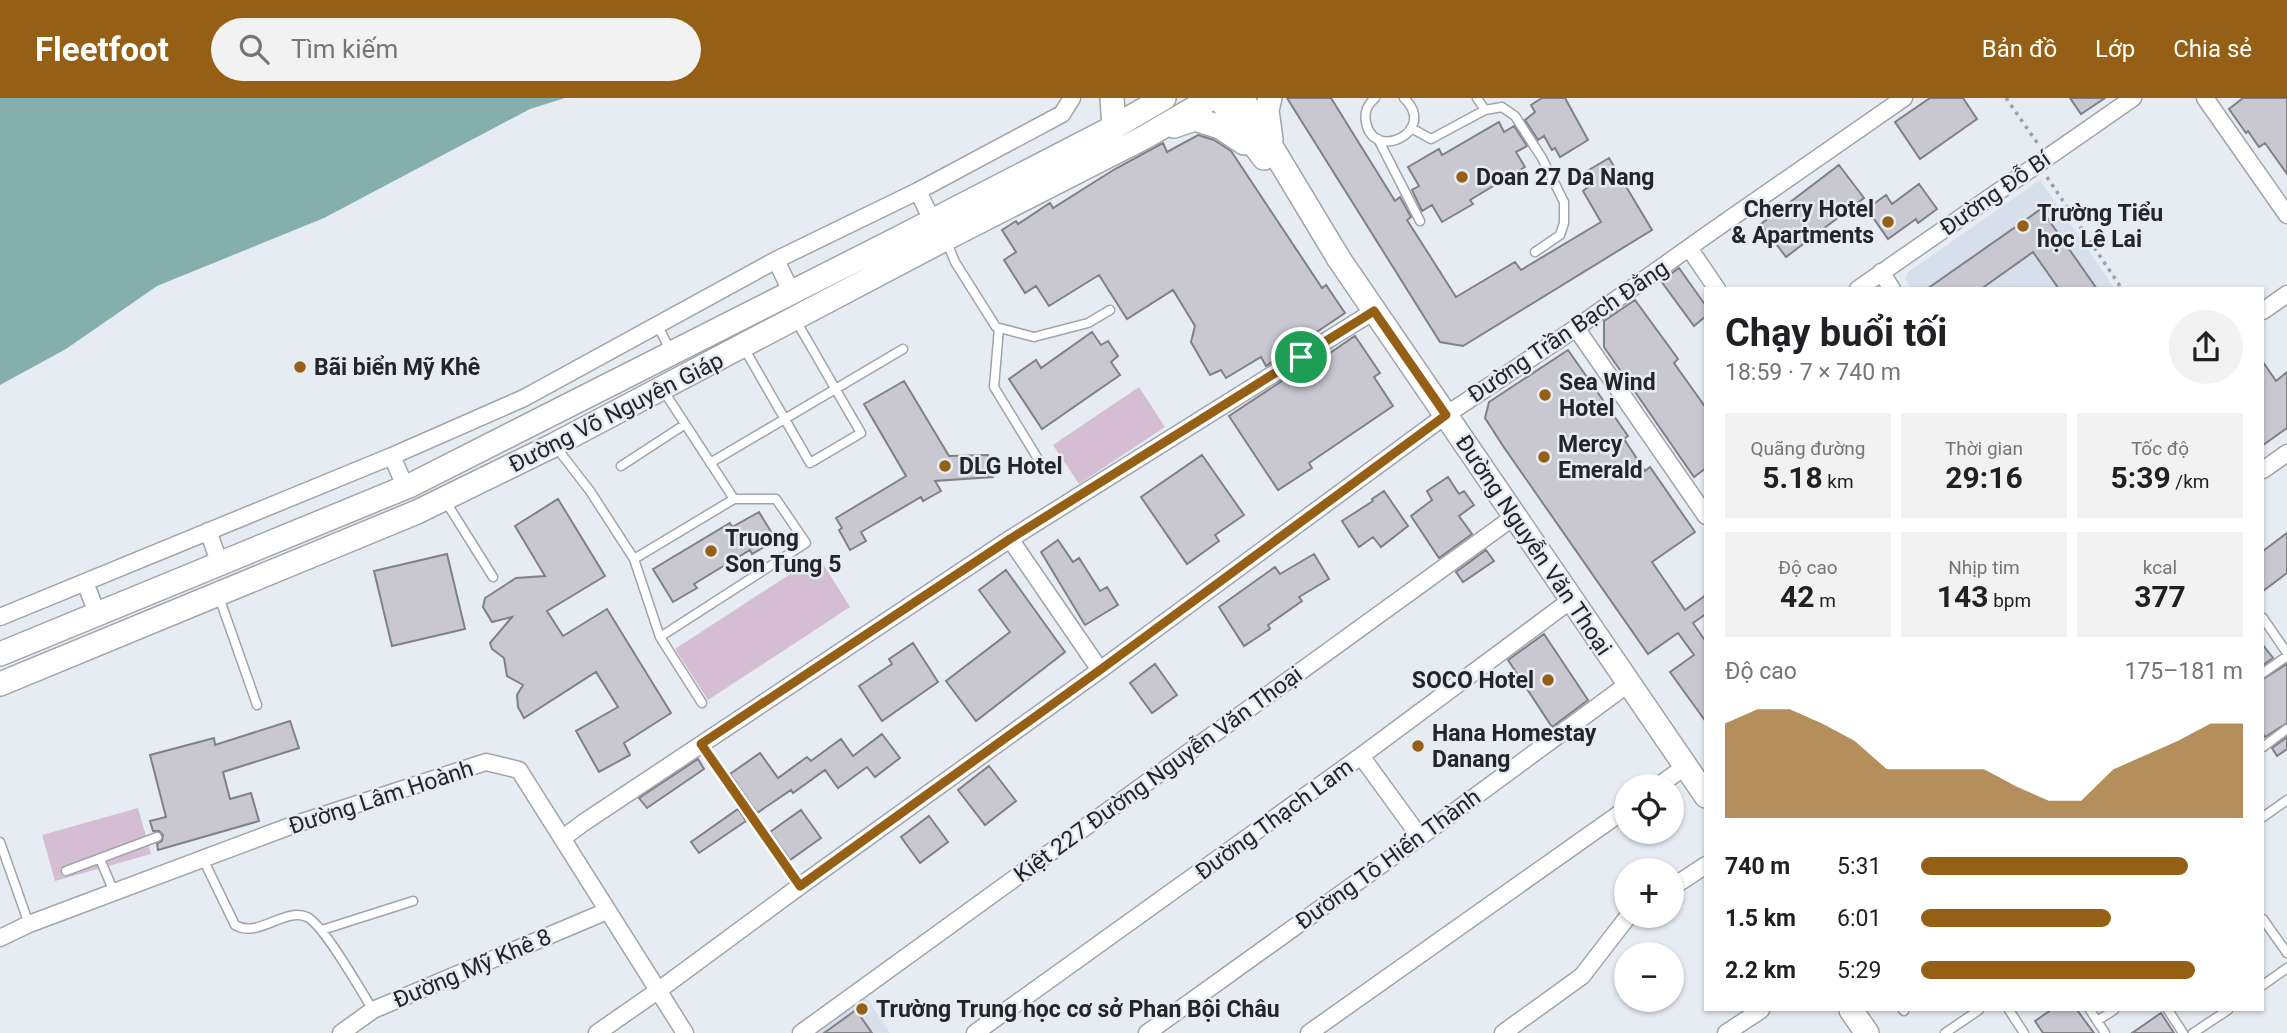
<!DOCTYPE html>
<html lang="vi">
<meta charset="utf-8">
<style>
:root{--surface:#fff;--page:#f2f2f2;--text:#202124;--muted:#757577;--accent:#956016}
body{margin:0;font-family:Roboto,sans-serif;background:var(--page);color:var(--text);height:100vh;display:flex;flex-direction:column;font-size:26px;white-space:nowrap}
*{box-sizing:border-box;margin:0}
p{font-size:23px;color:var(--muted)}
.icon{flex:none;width:38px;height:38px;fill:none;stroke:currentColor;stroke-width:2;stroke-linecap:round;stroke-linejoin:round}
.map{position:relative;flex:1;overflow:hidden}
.side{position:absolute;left:1704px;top:189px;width:560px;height:724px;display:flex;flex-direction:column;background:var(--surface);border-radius:0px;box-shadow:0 2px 5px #0004}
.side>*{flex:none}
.buttons{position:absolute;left:1614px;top:676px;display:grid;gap:14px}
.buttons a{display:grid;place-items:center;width:70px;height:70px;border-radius:50%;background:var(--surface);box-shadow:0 2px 5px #0004;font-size:35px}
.pin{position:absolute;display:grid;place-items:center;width:60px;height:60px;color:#fff;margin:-30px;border:4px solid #fff;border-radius:50%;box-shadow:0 2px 7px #0007}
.round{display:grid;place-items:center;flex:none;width:74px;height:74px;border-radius:37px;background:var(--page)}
.overview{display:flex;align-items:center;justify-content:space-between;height:119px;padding:0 21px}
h1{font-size:38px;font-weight:700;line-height:52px}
.figures{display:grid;grid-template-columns:repeat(3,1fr);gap:10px;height:119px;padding:7px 21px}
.figures div{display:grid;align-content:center;border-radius:0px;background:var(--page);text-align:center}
.figures b{font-size:30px;font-weight:700}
.figures small{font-size:19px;font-weight:400}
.figures p{font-size:19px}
.chart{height:196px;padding:14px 21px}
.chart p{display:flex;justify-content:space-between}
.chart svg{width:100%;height:126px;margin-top:7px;fill:var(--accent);opacity:.7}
ul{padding:0 21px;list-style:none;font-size:23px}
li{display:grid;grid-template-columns:112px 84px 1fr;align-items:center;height:52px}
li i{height:18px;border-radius:9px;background:var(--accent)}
header{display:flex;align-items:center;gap:42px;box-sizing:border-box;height:98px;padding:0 35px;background:var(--accent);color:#fff}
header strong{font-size:33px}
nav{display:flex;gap:38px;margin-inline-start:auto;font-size:24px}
.search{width:490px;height:63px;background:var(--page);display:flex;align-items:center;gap:18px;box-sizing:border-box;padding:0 24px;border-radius:38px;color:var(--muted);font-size:26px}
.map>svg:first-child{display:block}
</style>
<header>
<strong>Fleetfoot</strong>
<div class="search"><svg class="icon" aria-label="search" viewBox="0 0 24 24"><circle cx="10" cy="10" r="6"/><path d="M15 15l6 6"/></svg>Tìm kiếm</div>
<nav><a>Bản đồ</a><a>Lớp</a><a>Chia sẻ</a></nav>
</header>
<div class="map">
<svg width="2287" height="935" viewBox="0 0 2287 935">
<rect width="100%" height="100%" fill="#e7ecf3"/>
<path fill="#d7dfed" d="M2040 82 2115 191H1911L1905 180 1908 174Z
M866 899 890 935H817L833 923Z"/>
<path fill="#d5bdd3" d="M1139 289 1165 329 1079 386 1053 347Z
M818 458 850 509 708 602 675 551Z
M138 710 151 756 55 783 42 737Z"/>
<path fill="#84afad" d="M0 0H565L530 11 324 120 157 188 66 251 0 287Z"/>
<path fill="#c9c8d0" stroke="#818087" stroke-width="2" d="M1287 0H1331L1395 103 1400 99 1411 119 1407 122 1456 199 1515 164 1521 172 1601 124 1583 93 1589 88 1582 76 1609 60 1652 132 1463 248 1440 244Z
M1542 0H1565L1588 42 1560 59 1555 50 1552 52 1544 38 1538 42 1525 22 1535 14 1531 7Z
M1930 0H1963L1977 21 1920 61 1895 24Z
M2070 0H2105L2081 16Z
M2243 0H2287V76L2265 45 2259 49 2248 33 2246 35 2229 11Z
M1499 24 1504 34 1514 28 1527 48 1516 54 1525 69 1470 102 1473 106 1442 124 1432 107 1422 113 1412 92 1419 88 1408 69 1439 51 1442 57Z
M1198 37 1214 42 1231 53 1322 190 1326 187 1345 215 1266 268 1261 259 1226 280 1221 272 1210 277 1191 244 1195 228 1173 192 1127 221 1099 177 1049 208 1036 188 1025 195 1004 162 1016 154 1002 132 1016 123 1018 126 1050 105 1053 110 1115 71 1163 45 1167 54Z
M1839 67 1864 100 1786 159 1761 126Z
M1919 86 1937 111 1918 125 1916 121 1888 141 1867 111 1886 97 1892 106Z
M2041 111 2097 191H2059L2033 154 1981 191H1927Z
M1679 170 1706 208V218L1694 228 1661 183Z
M1635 202 1678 261 1674 265 1706 310V370L1694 379 1604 249V223Z
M1092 234 1101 247 1108 243 1118 258 1111 264 1120 277 1042 331 1009 281 1036 262 1041 270Z
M1355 238 1380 275 1374 279 1393 308 1309 365 1312 370 1278 392 1229 318 1291 277 1293 280Z
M1568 252 1628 338 1624 341 1645 373 1650 369 1695 434 1652 464 1685 512 1706 497V516L1693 525 1706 544V624L1670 574 1694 557 1678 535 1648 556 1503 348 1485 320 1489 304Z
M2263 264 2276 283 2287 274V330L2263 347Z
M904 283 949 358 988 357 993 379 935 383 941 393 923 403 921 399 861 434 866 443 850 452 839 432 842 430 836 420 906 378 864 306Z
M1202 357 1244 417 1215 437 1219 443 1187 466 1141 399Z
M1448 379 1459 396 1464 393 1474 407 1459 418 1472 436 1439 460 1411 418 1432 402 1427 393Z
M1384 393 1408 428 1381 449 1373 439 1359 449 1342 423 1373 403 1372 401Z
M558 401 605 478 547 513 563 538 607 511 671 615 624 645 630 657 599 674 576 633 618 609 596 574 524 620 518 609 517 597 523 587 507 578 504 560 492 551 490 545 512 519 492 524 483 509 485 500 516 480 545 478 515 428Z
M759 414 776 442 752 456 750 452 694 486 697 490 673 504 653 471 730 425 732 429Z
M2287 435V475L2263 493V453Z
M1058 442 1073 464 1079 460 1100 493 1107 489 1118 507 1085 527 1041 454Z
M1486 452 1494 463 1463 484 1456 474Z
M447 456 465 531 392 548 374 473Z
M1314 456 1329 481 1299 499 1302 503 1268 527 1270 531 1244 548 1219 509 1275 469 1280 476Z
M1006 472 1065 554 976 623 946 583 1010 534 979 492Z
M1544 536 1588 602 1552 629 1508 562Z
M913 545 938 584 882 623 859 588 892 566 889 561Z
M2263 547 2273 560 2263 567Z
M1155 566 1177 597 1152 615 1130 585Z
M2287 566V625L2265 639 2263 636V581Z
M290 623 299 650 223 674 230 701 251 695 259 723 158 752 157 746 162 743 163 737 159 733H153L150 723 166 719 150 657 214 640 215 647Z
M882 636 900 660 875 679 867 669 838 690 825 672 793 695 791 692 757 715 730 676 760 655 778 680 807 659 811 663 841 641 853 658Z
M2287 639V651L2277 658 2272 650Z
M698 661 704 671 647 710 639 700Z
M989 668 1016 703 985 727 958 692Z
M738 711 746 723 699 755 691 744Z
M801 712 821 740 790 762 770 734Z
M929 718 948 744 920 765 901 739Z
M856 912 872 935H824Z
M2051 912H2077L2094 935H2043L2035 923Z
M2161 915 2174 935H2132Z"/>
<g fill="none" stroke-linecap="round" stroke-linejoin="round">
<g stroke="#a0a4ab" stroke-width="11">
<path id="lane" d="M1375 0C1367 7 1364 14 1366 24 1373 65 1439 33 1404 0
M1477 0 1485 12
M1411 30 1431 41 1485 12 1502 9 1515 18 1542 60 1564 104V125L1560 137 1535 154
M1378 41 1420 123
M946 142 955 164 996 229 1034 239 1088 225 1110 212
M658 228 667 246
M999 230 994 289 1043 369
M744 250 810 365 861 335 795 221
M663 292 734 401
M556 349 590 393 634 461 660 539 702 605
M710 365 903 251
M621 368 684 327
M446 404 493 479
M634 461 734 401H776L806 445 660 539
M219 499 257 607
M2263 520 2287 555
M2263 575 2287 558
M701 647 800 788
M2263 649 2287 631
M2263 719 2287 702
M0 744 29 826
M100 761 114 794
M203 761 235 827C258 841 284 809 307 819 324 827 361 893 373 912
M66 773 157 739
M2263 821 2287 855
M322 832 413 803
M2263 887 2287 870
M1903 912 1904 913
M2009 912 2024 935
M2090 912 2105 935
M2168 912 2183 935
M2097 923 2114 912
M1945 935 1979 912
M2193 935 2228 912"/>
</g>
<g stroke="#a0a4ab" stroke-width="19">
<path id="street" d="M2205 0 2287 117
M918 93 928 114
M1689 150 1717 191
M776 162 787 185
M1881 174 1892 191
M1858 191 2133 0
M2263 213 2287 196
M1576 230 1706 418
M392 358 401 379
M2263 372 2287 355
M208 433 216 455
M1010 441 1100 572
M85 484 93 505
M0 519 392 358 524 300 776 162 918 93 1062 16 1072 0
M1361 658 1420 739
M1658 688 1686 668
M563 740 583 725 1010 441 1374 213
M1671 790 1706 767
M0 840 29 826 293 727 486 664 519 672 685 935
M341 935 373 912 607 813
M597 935 659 892 800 788 1100 572 1446 317 1576 230 1711 134 1904 0
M801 935 1515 418
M975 935 1361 658 1571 502
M1147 935 1420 739 1628 586
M1309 935 1626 711
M1503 935 1582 878 1626 821 1631 817
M1726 935 1761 912"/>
</g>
<g stroke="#a0a4ab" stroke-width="26">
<path id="secondary" d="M1112 0 1114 29
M1219 0 1264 60
M1242 0 1339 161 1706 698
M1270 0 1267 12 1271 42
M1174 28 1195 21 1220 29 1244 45
M0 556 411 387 897 141 1114 29 1164 0
M0 586 417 414 554 347 945 141 1145 39 1212 0
M1851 912 1867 935"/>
</g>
<path stroke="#9da1a6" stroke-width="3.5" stroke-dasharray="3.5 5" stroke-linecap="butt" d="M2006 0 2038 46
M2047 79 2122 191"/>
<use href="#lane" stroke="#fff" stroke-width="8"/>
<use href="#street" stroke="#fff" stroke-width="16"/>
<use href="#secondary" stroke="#fff" stroke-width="23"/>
</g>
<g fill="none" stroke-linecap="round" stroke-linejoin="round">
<g stroke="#fff" stroke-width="14">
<path id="route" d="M1374 213 1446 317 1100 572 800 788 701 646 1010 441Z"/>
</g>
<use href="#route" stroke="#956016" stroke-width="9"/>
</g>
<g fill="#956016" stroke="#e7ecf3" stroke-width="2.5">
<circle cx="1462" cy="79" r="7"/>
<circle cx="1888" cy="124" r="7"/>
<circle cx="2023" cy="128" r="7"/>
<circle cx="300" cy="269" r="7"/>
<circle cx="1545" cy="297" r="7"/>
<circle cx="1544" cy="359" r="7"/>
<circle cx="945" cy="368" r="7"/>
<circle cx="711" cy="453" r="7"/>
<circle cx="1548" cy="582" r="7"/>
<circle cx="1418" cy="648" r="7"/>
<circle cx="862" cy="911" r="7"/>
</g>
<g text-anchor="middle" stroke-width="5" stroke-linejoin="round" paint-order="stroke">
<g font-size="23" font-weight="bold" fill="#242528" stroke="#e7ecf3" text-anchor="start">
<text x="1476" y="87">Doan 27 Da Nang</text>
<text x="1874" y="119" text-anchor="end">Cherry Hotel<tspan x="1874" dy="26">&amp; Apartments</tspan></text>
<text x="2037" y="123">Trường Tiểu<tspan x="2037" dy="26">học Lê Lai</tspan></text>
<text x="314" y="277">Bãi biển Mỹ Khê</text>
<text x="1559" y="292">Sea Wind<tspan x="1559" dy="26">Hotel</tspan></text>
<text x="1558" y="354">Mercy<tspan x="1558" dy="26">Emerald</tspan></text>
<text x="959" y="376">DLG Hotel</text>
<text x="725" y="448">Truong<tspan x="725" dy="26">Son Tung 5</tspan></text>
<text x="1534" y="590" text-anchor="end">SOCO Hotel</text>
<text x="1432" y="643">Hana Homestay<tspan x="1432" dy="26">Danang</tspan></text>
<text x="876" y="919">Trường Trung học cơ sở Phan Bội Châu</text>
</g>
<g font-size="23" fill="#242528" stroke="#e7ecf3">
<text transform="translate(1995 95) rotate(-35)" y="8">Đường Đỗ Bí</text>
<text transform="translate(1568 233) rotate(-34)" y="8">Đường Trần Bạch Đằng</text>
<text transform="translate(616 314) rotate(-27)" y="8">Đường Võ Nguyên Giáp</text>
<text transform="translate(1534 447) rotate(56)" y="8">Đường Nguyễn Văn Thoại</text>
<text transform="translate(1158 676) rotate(-36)" y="8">Kiệt 227 Đường Nguyễn Văn Thoại</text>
<text transform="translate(381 699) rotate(-18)" y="8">Đường Lâm Hoành</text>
<text transform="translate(1274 721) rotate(-36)" y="8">Đường Thạch Lam</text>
<text transform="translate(1388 761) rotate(-36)" y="8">Đường Tô Hiến Thành</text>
<text transform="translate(472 870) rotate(-23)" y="8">Đường Mỹ Khê 8</text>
</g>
</g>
</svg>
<div class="buttons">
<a><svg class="icon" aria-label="locate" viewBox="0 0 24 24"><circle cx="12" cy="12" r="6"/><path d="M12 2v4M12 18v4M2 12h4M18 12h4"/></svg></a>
<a>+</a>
<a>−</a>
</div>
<div class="pin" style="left:1301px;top:259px;background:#1e9e55"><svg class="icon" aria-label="arrive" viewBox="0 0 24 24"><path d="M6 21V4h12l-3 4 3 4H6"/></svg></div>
<section class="side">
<div class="overview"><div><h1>Chạy buổi tối</h1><p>18:59 · 7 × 740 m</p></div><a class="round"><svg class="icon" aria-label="share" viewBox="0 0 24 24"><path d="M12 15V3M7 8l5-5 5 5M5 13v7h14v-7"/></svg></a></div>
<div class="figures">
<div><p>Quãng đường</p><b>5.18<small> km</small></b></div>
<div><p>Thời gian</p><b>29:16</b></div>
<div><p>Tốc độ</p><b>5:39<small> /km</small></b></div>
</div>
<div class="figures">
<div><p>Độ cao</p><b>42<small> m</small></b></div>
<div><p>Nhịp tim</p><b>143<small> bpm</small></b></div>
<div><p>kcal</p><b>377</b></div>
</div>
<div class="chart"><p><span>Độ cao</span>175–181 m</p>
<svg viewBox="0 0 160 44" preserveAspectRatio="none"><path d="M0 44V11L10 6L20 6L30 11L40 17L50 27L60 27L70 27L80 27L90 33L100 38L110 38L120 27L130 22L140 17L150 11L160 11V44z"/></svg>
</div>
<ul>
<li><b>740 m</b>5:31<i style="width:83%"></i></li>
<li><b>1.5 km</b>6:01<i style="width:59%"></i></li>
<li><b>2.2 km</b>5:29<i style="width:85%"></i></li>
</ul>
</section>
</div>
